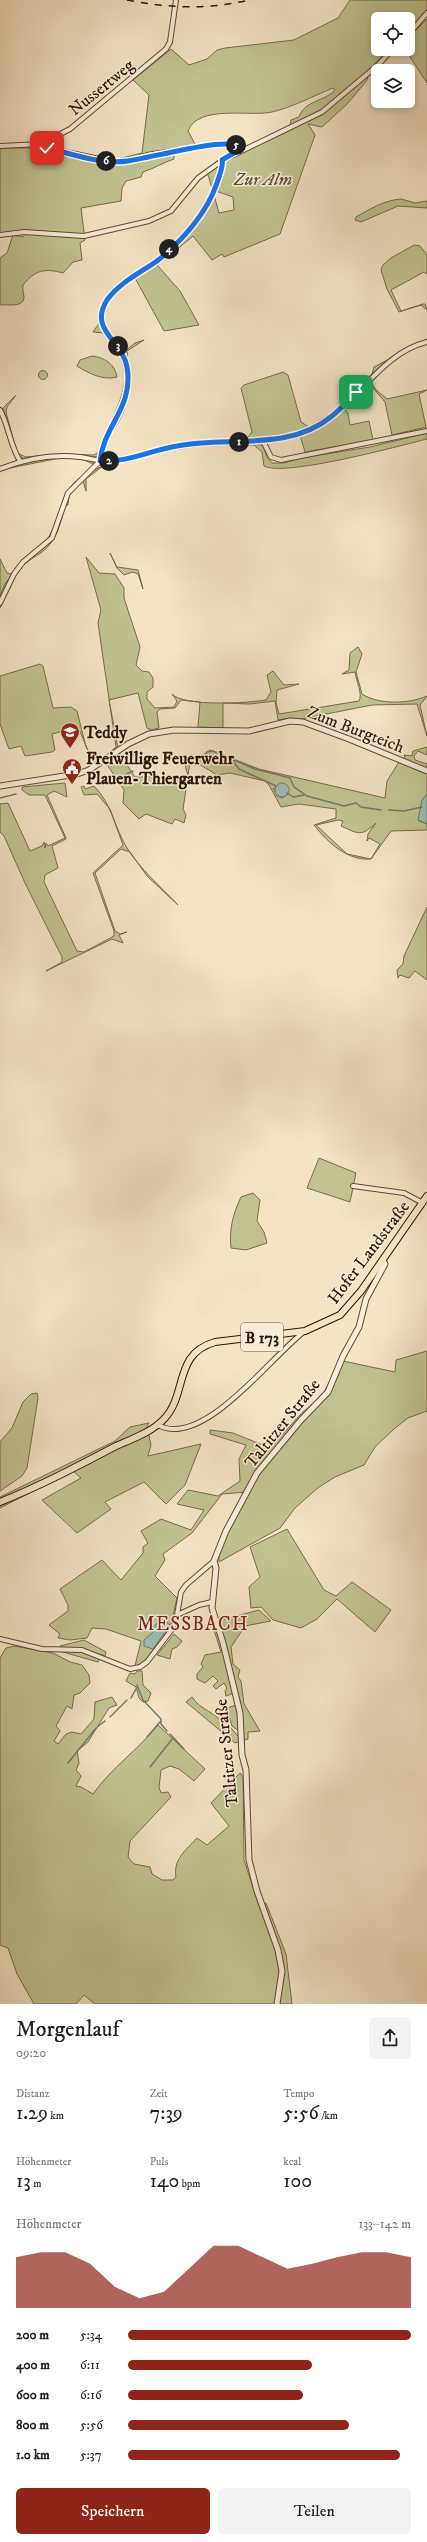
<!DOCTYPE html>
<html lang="de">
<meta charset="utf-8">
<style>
:root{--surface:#fff;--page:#f2f2f2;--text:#222;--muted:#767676;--accent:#8f2418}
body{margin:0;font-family:"IM FELL DW Pica",serif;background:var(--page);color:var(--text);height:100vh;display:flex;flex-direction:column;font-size:15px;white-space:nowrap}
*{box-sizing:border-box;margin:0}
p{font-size:13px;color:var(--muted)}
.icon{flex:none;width:22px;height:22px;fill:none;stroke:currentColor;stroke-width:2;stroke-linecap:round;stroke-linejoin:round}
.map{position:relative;height:2004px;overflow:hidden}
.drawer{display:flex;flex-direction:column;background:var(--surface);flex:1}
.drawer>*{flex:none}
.fabs{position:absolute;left:371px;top:12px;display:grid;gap:8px}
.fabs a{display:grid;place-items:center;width:44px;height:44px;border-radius:6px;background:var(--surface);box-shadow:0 2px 6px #0003;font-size:20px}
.pin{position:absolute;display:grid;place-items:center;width:34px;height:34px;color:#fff;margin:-17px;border-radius:8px;box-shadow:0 2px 6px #0006}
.km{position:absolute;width:20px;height:20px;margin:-10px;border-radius:50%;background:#222;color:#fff;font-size:11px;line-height:20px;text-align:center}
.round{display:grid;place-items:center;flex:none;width:42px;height:42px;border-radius:6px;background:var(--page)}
.summary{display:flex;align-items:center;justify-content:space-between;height:68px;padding:0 16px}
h1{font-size:22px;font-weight:600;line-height:30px}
.stats{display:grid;grid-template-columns:repeat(3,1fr);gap:6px;height:68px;padding:4px 16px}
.stats div{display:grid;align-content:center}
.stats b{font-size:20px;font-weight:600}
.stats small{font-size:11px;font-weight:400}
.stats p{font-size:11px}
.chart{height:112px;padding:8px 16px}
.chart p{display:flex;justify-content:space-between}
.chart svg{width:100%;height:72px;margin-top:4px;fill:var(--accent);opacity:.7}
.action{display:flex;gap:8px;margin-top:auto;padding:8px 16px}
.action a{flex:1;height:46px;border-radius:6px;background:var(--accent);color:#fff;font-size:16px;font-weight:600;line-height:46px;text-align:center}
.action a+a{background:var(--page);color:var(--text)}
ul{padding:0 16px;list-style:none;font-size:13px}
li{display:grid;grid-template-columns:64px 48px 1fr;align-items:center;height:30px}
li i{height:10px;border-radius:5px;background:var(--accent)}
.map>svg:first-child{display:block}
</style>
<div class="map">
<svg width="427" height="2004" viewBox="0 0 427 2004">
<rect width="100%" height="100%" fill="#f4e3c5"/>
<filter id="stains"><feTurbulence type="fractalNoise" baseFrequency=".005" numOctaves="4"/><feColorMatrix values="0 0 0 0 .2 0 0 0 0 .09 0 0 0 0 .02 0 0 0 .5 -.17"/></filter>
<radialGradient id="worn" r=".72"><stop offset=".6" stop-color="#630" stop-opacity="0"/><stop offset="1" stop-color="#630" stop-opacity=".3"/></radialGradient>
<path fill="#c0c391" stroke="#776b48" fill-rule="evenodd" d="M350 0H427V11L408 33V19H378V49H390L366 72 368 79 348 103 322 127 308 124 315 135 280 234 224 257 222 254 212 260 193 236 164 260 196 226 214 195 219 213 234 210 233 197 216 191 226 160 293 129 290 125 291 120 299 117C305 100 324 102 335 90L333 88C313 96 293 107 272 112 251 117 198 104 188 131L196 146 174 151V159C162 163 155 168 143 172L141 177 126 181 122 188 121 201 81 208 85 240 80 243 82 260 73 262 63 273C45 268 35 270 23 285 22 289 24 294 24 298 23 308 6 304 0 305V258L7 253 13 235 23 237 25 234 23 231 0 234V148H44L105 162 142 153 149 95 133 80 171 49 189 65 207 59 217 50 225 48 294 40 338 18Z
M427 19V83L405 49H408V38Z
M218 163 221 165 213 191 207 172Z
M401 199 415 203 427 201V208L398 206 361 222 355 220 356 217C370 209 385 200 401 199Z
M414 245 420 246 427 255V274L424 272 391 290 401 311 423 304H425L427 310 421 305 399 312 387 289 381 270 383 265 391 258Z
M157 265 180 291 199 325 164 331 135 278Z
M100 322C101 336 117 342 122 354 139 391 109 422 99 455L95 457 67 455 26 459 19 457 13 446 3 408 16 395 7 407 6 412 17 453 26 457 59 454 94 455 99 452C113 405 146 379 104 333L93 332Z
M427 339 426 340C400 352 375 369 355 390 342 403 331 417 314 426 277 445 231 439 190 443 164 446 138 454 113 460L105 459 102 456C102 438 118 425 124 409 132 388 127 372 125 351L135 343 144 340 127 351C129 374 132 393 122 415 116 429 106 439 103 454L108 459 196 442 247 438 252 432 241 388 244 385 283 372 288 375 301 422 309 427 334 411 372 374 374 367Z
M92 356C104 357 115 364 117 377 103 381 88 373 77 366L80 360Z
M38.5 375a4.5 4.5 0 1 1 9 0a4.5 4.5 0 1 1-9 0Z
M368 382H371L376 390 387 399 427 390 419 394 426 427 392 435 385 402Z
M343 408 348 413 350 425 369 421 373 440 305 452 300 435C317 429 330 420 343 408Z
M427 433V439C399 446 285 477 264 466L262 452 254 445 198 446 162 452 138 459 103 466 86 479V491L83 481C101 450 219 444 255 443L263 446 267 457 272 463H284L300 458 370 447Z
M75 457 93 461 95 464 94 466 71 488 48 540 21 563 5 584 0 596V559L7 573 11 574C21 558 40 551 50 535 60 519 60 500 72 485 77 478 91 473 93 464L82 459 60 458 0 470C25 461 49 458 75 457Z
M81 481 69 496 68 505 65 506C61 522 57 541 42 552 35 557 28 560 22 567 12 578 6 594 0 608L19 569 53 538 67 500C70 493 75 487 81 481Z
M110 553 117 567 138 570 143 589 138 574 133 572 124 575 117 568Z
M86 557 99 573 115 574 124 588V598L140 647 136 665 142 671 149 672 153 678V687L147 692V699L155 708 174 707 177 701 172 694C184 707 248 703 266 700L271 692 267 675 273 671 284 685 299 684 277 690 276 702 279 714 359 701C363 695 356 680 355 672L342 674 349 670 350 653 358 647 362 654 356 672 362 694C379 705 409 704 427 696L420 705 427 736 417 704 372 705 301 719 291 718 278 720 275 701 250 704 223 703V728L198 727 200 702 181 700 175 708 160 709 157 712 159 728 151 730 147 728 138 693 109 700 118 748 94 764H91L93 762 78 727 52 734 55 750 52 752 25 756 21 746 9 749 0 724V676L40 664 43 666 53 708 71 707 77 711 86 747 94 760 102 759 116 747 98 623 101 610Z
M427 747V755L418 751 414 756 415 760 427 764V769L406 761 404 755 412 756 413 751Z
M210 750 259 769 385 798 387 781 399 762 427 774V794L422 800 419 821 427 824V830L391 831 371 859C348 861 328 843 314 825L336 818V809L299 804 281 807 269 785 265 781 230 773 217 775 194 761 190 762 183 809 186 815 184 823 175 819 172 824 146 814 139 819 123 803 124 790 106 763 119 753 135 777 188 776 183 757 202 756ZM273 788 288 794 282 798 277 796ZM338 820 343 821 341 826C359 834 361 837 376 823L368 834 367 841 369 838 380 844 371 859 347 854 316 825Z
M65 783 67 797 54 791 47 795 66 838V839L52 846 58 868 45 875 44 882 77 951 84 952 114 936V931L93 873 123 845 110 809 97 794 84 795 81 787 84 786 85 789 94 786C112 804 114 827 127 848 140 869 161 887 178 905L147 876 130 852 121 849 95 873 115 931 120 934 127 932 119 935 123 943 112 939 46 971 62 962V957L25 883 4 836 0 832V804L8 803 30 851 42 846 44 842 45 848 46 843 48 846 65 838 45 795H29L22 790V787Z
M427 907V980L415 971 409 978 400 975 398 978 397 970 403 964 404 956Z
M319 1158 356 1173 350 1202 307 1188Z
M253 1193 260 1200 257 1221 264 1232 267 1243 246 1250 231 1248C229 1229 233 1214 241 1197Z
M427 1351V1411L408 1418 394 1429 375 1447 364 1465 335 1477 319 1487 295 1508 280 1528 219 1562V1550L247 1492 222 1494 192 1533 163 1554 165 1560 155 1576 177 1598 170 1628 143 1663 135 1666 141 1641 106 1629 92 1628 87 1638 70 1640 58 1638 60 1634 49 1625 68 1611V1605L60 1589 102 1560 121 1580 143 1553V1547L148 1543 141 1531 161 1519 191 1530 204 1510 177 1504 188 1490 218 1496 240 1481 239 1459 246 1445 210 1434V1430L233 1433 270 1448 300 1415 323 1394 333 1375 337 1378 343 1361 395 1372 396 1360Z
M37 1393 38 1398 27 1468 22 1476 0 1491V1442L12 1428 23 1402 31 1394Z
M149 1423 147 1426 151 1445 148 1456 201 1444 185 1485 166 1504 144 1482 105 1502 111 1509 77 1533 42 1500 81 1478 73 1471 0 1508V1497L115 1441 130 1427Z
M287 1529 324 1590 336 1596 352 1582 391 1610 375 1632 337 1599 317 1619 301 1628 273 1620 261 1607 251 1608 249 1587 260 1577 250 1547Z
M259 1610 271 1621 245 1626 231 1647 233 1664 240 1670 238 1677 241 1681 244 1704 260 1731 248 1732V1739L235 1743 186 1702 192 1697C201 1711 217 1712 226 1727L232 1729 238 1736 239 1731 232 1726 226 1708 241 1704 237 1692 226 1696 225 1691 227 1688 224 1683 216 1689 213 1686 218 1681 213 1676 205 1683 197 1679V1674L203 1667 201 1664 205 1655 221 1652 214 1630 221 1620Z
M174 1634 182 1641 177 1647 172 1649 170 1659 157 1655Z
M84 1640 106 1652 105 1656 100 1654 98 1662 59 1651 60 1646Z
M14 1646 53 1653 70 1662 82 1665 89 1675 90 1683 80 1693 74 1695 72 1709 67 1706 56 1726 60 1731 54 1741 58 1744 66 1734 72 1732 81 1734 94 1719 95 1702 112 1697 117 1705 109 1708 88 1742 77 1751 79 1763 76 1770 81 1776 76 1786 81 1787 93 1794C113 1766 137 1751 158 1725L205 1769 194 1781 179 1769 170 1766 161 1770 159 1787 161 1793 168 1792 171 1797 130 1841 128 1857 134 1864 150 1867 152 1874 162 1880H173L176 1877C173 1859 186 1850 197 1838L207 1845 229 1826 211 1803 240 1773 243 1777 244 1860 259 1906 266 1903 286 1954 292 2004H95L84 1995 76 2004H34L17 1974 8 1948 0 1945V1658L6 1648Z
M137 1671H142L143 1685 151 1693 148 1701 143 1702 139 1698 136 1687 126 1681 130 1673 135 1674Z"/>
<path fill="#9cbeb6" stroke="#707a6d" d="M275 790a7 7 0 1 1 14 0a7 7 0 1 1-14 0Z
M427 794V824L418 820 422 800Z
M162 1619 170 1625 153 1649 144 1646V1640L153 1632 152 1628Z"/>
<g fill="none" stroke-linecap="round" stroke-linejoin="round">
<path stroke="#707a6d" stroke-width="1.5" d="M184 759 199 760 207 752 213 751 255 769 290 778 294 787 307 796 344 806 356 803 361 807 381 810
M233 761 239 769 276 786
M117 779 133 771
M287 793 293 797 304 795
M0 798 16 794
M389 810 404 811 422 807
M137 1685 143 1700 161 1719V1724L167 1731
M131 1698 137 1687
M110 1717 127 1700
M170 1734 184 1749
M147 1737 160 1722
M68 1763 96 1728 105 1721
M150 1767 173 1738"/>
<g stroke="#604731" stroke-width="6">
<path id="minor" d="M408 35 427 13
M41 144 47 148 109 161H128L147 155 219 144 237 145 239 150
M0 146 41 144 70 129 166 49 170 42 176 0
M0 235 24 232 84 236 149 221 171 211 198 178 223 160
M0 410C9 426 10 446 20 461
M263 441 271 457 281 460 427 431
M100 461C104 425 134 407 127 367 124 341 88 330 107 300 119 283 140 273 157 261 182 241 207 213 217 183 219 176 224 166 223 160L322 112 378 65 393 49
M0 469C25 459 53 454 80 457 89 458 98 461 107 461 130 462 155 449 178 446 219 439 260 444 301 433 352 418 374 355 427 342
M0 603 14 574 23 562 52 538 68 493 100 461
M353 1186 404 1193 423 1203
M158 1425C203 1450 273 1354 305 1331
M177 1615 181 1592 186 1585 214 1561
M0 1639 42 1649 82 1650 130 1669 140 1667 147 1662 173 1628 177 1615 199 1605 212 1602"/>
</g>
<g stroke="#604731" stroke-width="7">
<path id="tertiary" d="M0 786 77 774 89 770 128 744 149 734 174 730 249 731 290 721 303 722 349 739 427 771
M277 2004 282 1971 278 1950 257 1891 249 1860 246 1770 242 1755 240 1713 223 1643 212 1608 216 1568 214 1561 226 1531 257 1473 301 1420 328 1392 343 1356 359 1327 366 1299 385 1264 383 1260"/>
</g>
<g stroke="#2e1300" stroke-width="8">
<path id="primary" d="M0 1502C40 1486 78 1466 116 1446 132 1439 152 1432 164 1419 188 1394 173 1354 215 1342L305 1331 340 1315 361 1291 427 1196"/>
</g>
<use href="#minor" stroke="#f8edd9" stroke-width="4"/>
<use href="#tertiary" stroke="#f8edd9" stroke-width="5"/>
<use href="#primary" stroke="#f4e3c5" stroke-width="6"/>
<path stroke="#2e1300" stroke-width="1.5" stroke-dasharray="7 7" stroke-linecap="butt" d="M127 0C169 8 207 10 249 0"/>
</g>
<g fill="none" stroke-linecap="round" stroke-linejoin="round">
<g stroke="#fff" stroke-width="8">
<path id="route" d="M47 148C73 154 101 165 128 161 154 157 214 140 237 145L239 150 222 160C224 166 219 176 217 183 207 213 182 241 157 261 140 273 119 283 107 300 88 330 123 341 127 367 134 407 104 425 100 461 126 463 152 450 177 446 228 436 289 452 332 416 341 409 348 400 356 392"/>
</g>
<use href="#route" stroke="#1a73e8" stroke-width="5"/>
</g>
<defs>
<g id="school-pin" transform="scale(1)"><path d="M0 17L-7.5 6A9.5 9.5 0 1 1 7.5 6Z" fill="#8f2418" stroke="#f8edd9"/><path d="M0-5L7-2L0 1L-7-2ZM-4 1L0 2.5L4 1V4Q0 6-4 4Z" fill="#fff"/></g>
<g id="civic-pin" transform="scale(1)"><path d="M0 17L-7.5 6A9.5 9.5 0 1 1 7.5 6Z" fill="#8f2418" stroke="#f8edd9"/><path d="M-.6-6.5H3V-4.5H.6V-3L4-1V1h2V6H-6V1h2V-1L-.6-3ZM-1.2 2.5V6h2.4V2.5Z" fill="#fff"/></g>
</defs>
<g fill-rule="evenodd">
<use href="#school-pin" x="70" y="732"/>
<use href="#civic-pin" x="72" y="768"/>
</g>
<g text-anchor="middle" stroke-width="3" stroke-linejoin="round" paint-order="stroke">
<rect fill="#f8edd9" stroke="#6b5441" stroke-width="1" x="241" y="1323" width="42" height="28" rx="3"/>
<g font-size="16" font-weight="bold" fill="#2e1300">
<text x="262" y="1343">B 173</text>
</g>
<g font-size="17" fill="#2e1300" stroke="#f8edd9">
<text transform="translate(101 87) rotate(-39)" y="6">Nussertweg</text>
<text transform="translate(356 729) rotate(21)" y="6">Zum Burgteich</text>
<text transform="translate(368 1252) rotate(-53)" y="6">Hofer Landstraße</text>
<text transform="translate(282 1423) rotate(-51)" y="6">Taltitzer Straße</text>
<text transform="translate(226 1753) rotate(-96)" y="6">Taltitzer Straße</text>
</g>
<g font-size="17" font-style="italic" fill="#615133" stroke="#f8edd9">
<text x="263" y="185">Zur Alm</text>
</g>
<g font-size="17" font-weight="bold" fill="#2e1300" stroke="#f8edd9" text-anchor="start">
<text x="84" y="738">Teddy</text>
<text x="86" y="764">Freiwillige Feuerwehr<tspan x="86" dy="20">Plauen-Thiergarten</tspan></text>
</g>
<g font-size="19" letter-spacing="1" fill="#7a1f14" stroke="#f8edd9">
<text x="193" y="1630">MESSBACH</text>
</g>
</g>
<rect width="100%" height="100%" filter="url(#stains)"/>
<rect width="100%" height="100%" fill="url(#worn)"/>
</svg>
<div class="fabs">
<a><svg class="icon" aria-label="locate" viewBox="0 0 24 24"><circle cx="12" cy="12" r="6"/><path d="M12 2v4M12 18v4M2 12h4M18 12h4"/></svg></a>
<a><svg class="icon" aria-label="layers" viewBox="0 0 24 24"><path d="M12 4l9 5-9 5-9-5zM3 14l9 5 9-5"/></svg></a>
</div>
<div class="pin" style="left:356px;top:392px;background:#1e9e55"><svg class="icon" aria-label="arrive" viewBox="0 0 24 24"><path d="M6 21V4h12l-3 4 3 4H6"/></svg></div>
<div class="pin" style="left:47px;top:148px;background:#d93025"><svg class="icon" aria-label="check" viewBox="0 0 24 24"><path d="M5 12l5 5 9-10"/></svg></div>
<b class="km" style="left:239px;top:442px">1</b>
<b class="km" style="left:109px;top:461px">2</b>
<b class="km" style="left:118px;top:346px">3</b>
<b class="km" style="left:169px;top:249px">4</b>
<b class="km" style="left:236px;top:145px">5</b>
<b class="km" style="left:106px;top:161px">6</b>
</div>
<section class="drawer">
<div class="summary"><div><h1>Morgenlauf</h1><p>09:20</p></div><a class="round"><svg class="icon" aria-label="share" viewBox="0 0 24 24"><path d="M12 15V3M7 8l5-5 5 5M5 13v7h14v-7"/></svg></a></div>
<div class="stats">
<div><p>Distanz</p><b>1.29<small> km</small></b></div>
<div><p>Zeit</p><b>7:39</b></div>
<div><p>Tempo</p><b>5:56<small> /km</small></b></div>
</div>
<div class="stats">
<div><p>Höhenmeter</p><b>13<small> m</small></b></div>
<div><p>Puls</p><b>140<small> bpm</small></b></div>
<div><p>kcal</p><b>100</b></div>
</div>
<div class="chart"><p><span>Höhenmeter</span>133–142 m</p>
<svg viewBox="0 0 160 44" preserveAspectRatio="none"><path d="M0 44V13L10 10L20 10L30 17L40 31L50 38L60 34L70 20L80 6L90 6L100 13L110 20L120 17L130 13L140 10L150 10L160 13V44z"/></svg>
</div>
<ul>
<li><b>200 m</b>5:34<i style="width:100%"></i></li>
<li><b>400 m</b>6:11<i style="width:65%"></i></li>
<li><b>600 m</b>6:16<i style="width:62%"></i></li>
<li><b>800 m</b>5:56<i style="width:78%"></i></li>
<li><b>1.0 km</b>5:37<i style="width:96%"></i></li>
</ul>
<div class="action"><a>Speichern</a><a>Teilen</a></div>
</section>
